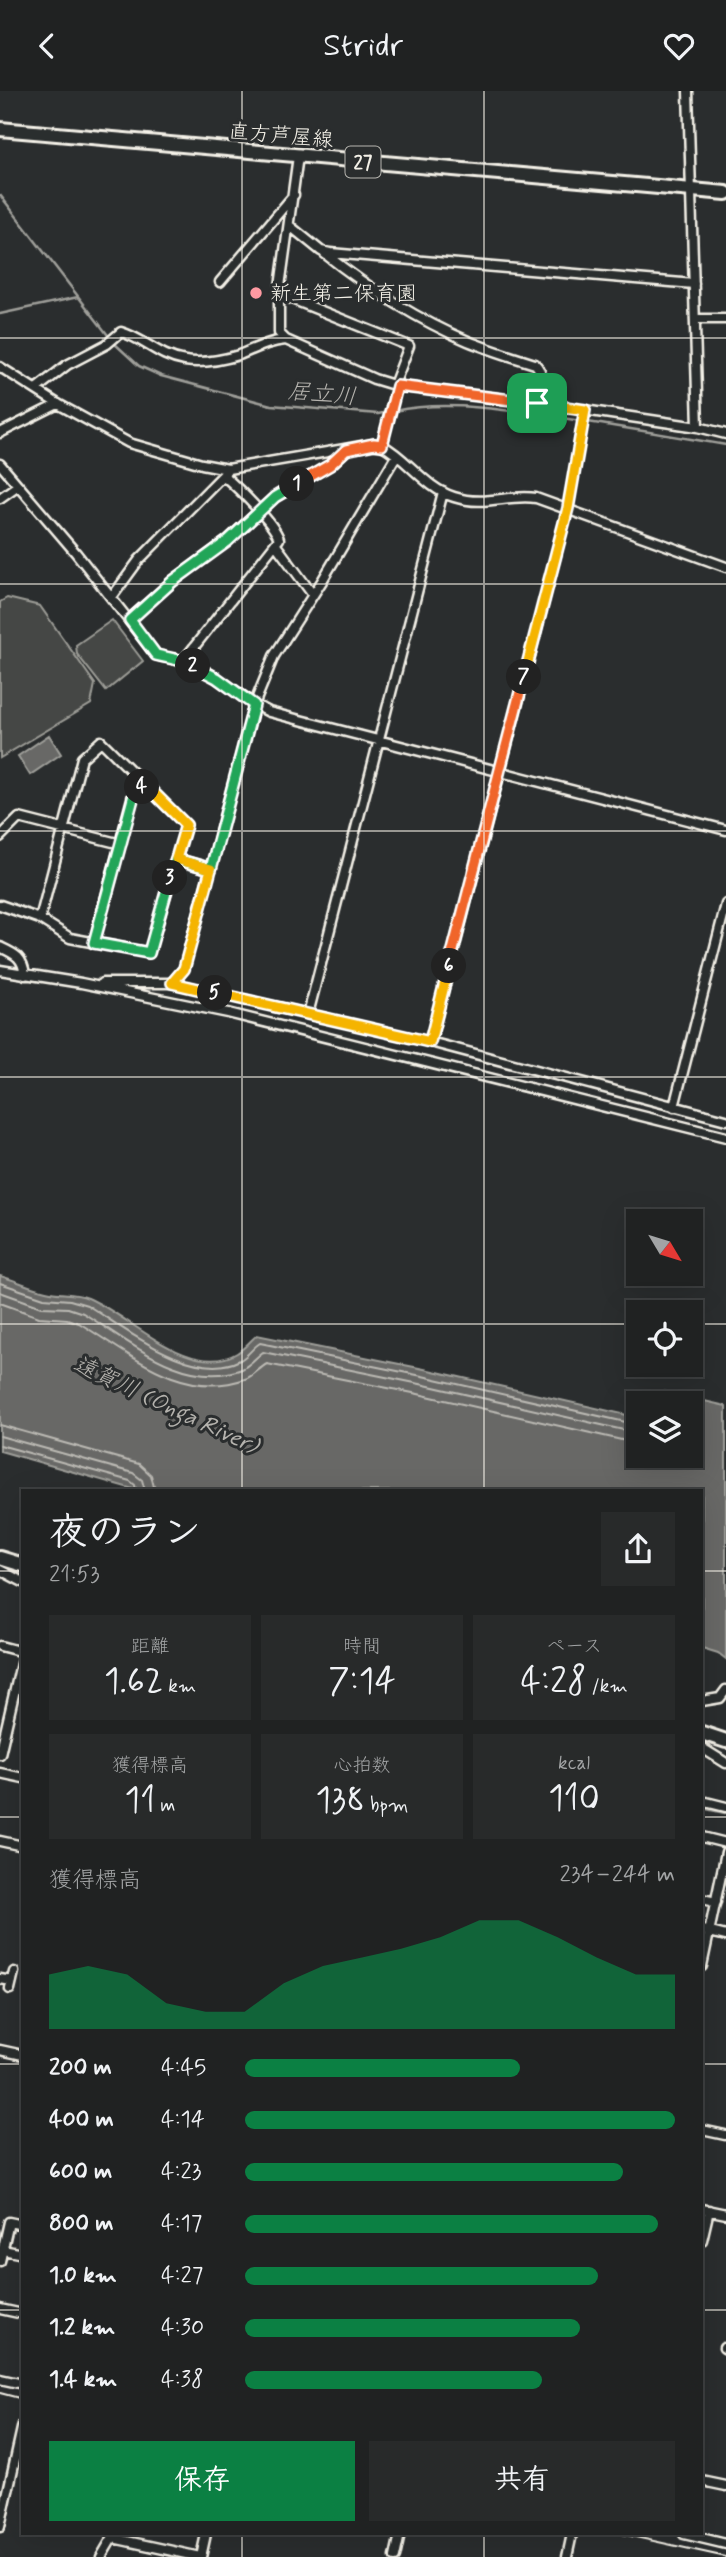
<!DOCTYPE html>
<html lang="ja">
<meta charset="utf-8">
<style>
:root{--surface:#202222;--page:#282a2a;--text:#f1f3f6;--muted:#a2a4a5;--line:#3d3f40;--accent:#0b8043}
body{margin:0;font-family:Mynerve,"Klee One",sans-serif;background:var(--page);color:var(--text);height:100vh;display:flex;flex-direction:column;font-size:26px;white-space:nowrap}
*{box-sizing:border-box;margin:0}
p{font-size:23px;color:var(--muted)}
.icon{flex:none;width:38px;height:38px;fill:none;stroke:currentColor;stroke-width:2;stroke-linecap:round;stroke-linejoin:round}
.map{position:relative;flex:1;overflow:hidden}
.side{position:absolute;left:21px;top:1398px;width:682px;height:1046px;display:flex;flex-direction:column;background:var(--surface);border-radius:0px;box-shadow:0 7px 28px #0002,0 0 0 2px var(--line)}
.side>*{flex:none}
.needle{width:46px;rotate:128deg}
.tools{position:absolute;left:626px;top:1118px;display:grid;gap:14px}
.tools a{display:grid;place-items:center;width:77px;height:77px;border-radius:0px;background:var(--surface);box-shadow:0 7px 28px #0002,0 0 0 2px var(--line);font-size:35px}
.pin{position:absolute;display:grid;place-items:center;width:60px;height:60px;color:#fff;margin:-30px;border-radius:14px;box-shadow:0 4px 10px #0006}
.km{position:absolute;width:35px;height:35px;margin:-18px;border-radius:50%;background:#222;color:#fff;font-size:19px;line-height:35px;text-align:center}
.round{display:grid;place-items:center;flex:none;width:74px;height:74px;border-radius:0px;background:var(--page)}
.summary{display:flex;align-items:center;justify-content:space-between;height:119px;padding:0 28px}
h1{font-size:38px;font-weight:600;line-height:52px}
.figures{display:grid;grid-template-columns:repeat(3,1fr);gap:10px;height:119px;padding:7px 28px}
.figures div{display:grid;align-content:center;border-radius:0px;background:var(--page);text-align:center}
.figures b{font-size:35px;font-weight:600}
.figures small{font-size:19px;font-weight:400}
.figures p{font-size:19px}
.chart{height:196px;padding:14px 28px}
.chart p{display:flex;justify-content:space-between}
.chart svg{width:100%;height:126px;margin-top:7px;fill:var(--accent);opacity:.7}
.cta{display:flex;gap:14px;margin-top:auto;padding:14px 28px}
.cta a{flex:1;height:80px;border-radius:0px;background:var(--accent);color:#fff;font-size:28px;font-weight:600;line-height:80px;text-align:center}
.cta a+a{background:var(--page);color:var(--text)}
ul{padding:0 28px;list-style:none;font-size:23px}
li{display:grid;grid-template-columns:112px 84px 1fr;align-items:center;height:52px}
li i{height:18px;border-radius:9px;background:var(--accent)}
header{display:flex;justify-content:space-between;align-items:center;height:91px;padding:0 28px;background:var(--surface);font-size:32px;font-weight:600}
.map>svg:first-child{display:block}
</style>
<header><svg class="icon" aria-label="back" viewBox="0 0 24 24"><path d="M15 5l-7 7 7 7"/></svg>Stridr<svg class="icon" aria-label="heart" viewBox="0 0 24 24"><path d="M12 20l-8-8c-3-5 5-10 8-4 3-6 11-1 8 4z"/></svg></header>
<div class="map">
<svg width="726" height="2466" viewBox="0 0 726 2466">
<rect width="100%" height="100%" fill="#2a2d2e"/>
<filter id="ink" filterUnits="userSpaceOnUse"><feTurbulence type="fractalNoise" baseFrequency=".0143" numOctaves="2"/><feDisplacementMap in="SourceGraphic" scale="14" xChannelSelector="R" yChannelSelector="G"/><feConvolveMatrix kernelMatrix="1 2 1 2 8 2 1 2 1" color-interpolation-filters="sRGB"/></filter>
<g filter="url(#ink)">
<path fill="#444645" stroke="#9c9c96" stroke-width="2" d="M7 507 40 515 95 593 91 613 0 667V511Z
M112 529 143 570 106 600 77 563 76 554Z"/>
<path fill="#676866" stroke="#9f9f9a" stroke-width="2" d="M49 644 61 663 30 684 18 665Z
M0 1185C16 1189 30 1197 46 1200 60 1204 73 1201 88 1207 129 1224 190 1290 237 1262 244 1258 251 1249 257 1244L424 1278 631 1325 639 1319V1365H691V1312H647L662 1300 726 1315V1568L718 1562 702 1557V1400H140L0 1360Z"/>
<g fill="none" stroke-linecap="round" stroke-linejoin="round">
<path stroke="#bcbab4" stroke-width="2" d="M0 1192 44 1207 70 1209 87 1214C126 1238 193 1293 240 1269 248 1265 253 1256 260 1252L422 1285 630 1332 639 1328
M0 1201 42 1216 68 1217 83 1222C129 1250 185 1300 242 1278 250 1274 256 1266 263 1261L420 1293 628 1340 639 1339
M0 1212 39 1226 67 1228 79 1232C130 1263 182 1310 245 1288 254 1285 259 1277 267 1273L418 1303 626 1350H639
M0 1334 139 1373 151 1384 155 1400
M0 1345 133 1382 142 1389 145 1400
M0 1354 130 1390 135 1394 136 1400"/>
<path stroke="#9f9f9a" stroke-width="2.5" d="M0 104 114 252 139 275 161 285 271 314 378 323 388 321
M0 223 78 206
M394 320C440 310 488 317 534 323 598 332 662 343 726 354
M0 1560 21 1565
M702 1717 725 1722"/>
<g stroke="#f4f1e8" stroke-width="13">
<path id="street" d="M688 0 698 336
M298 65 279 203V242L286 249 374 288 397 295 537 312 698 336 726 343
M290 135 321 160 330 162 694 193
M324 162C368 197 416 228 468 250 490 259 513 266 535 273 546 283 539 299 537 312
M220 191 294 104
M279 203 409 255 394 294
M695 228H726
M0 276 58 313 129 352 202 373 228 378 374 353 382 354C408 368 425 397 454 406 485 416 507 403 536 407L726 476
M36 298 67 274 107 253 121 241C143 247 159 266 185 270 202 273 222 269 239 264 254 258 269 250 286 249
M0 342 58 313
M382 354 397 295
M0 373 76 462 156 564C165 567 174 567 183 570 215 580 239 607 269 621L726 739
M0 407 17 395
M276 454 313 504
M112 506 139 469 225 382
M129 529 173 490 227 450 275 406 330 374 346 359
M183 570 279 448C274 432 238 397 224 385
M0 746 19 727 121 753
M176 768 211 778
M0 814 40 828 70 847 149 862 186 734 101 650 82 667 40 828
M94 852 133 704 145 693
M0 856C15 863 23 866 25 884
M0 879 81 892 228 922 726 1046
M102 892H172L430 951 726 1029
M172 892 184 878 254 614 274 565 322 490 396 365
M308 923 443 401
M430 951 568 417 585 319
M674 1016 726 813
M0 1479 23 1491
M0 1555 23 1561
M702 1610 720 1607 726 1599
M702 1657 726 1672
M0 1663 23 1564
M0 1682 23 1687
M702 1710 726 1716
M702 1746 726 1752
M0 1750 23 1755
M702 1808 716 1811
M702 1839 726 1845
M702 1875 726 1761
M0 1888 12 1890
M10 1898 14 1881
M0 1959 23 1964
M702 2039 725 2044
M702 2118 726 2123
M702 2149 709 2119
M3 2159 23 2163
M0 2170 9 2131 23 2134
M0 2218 23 2223
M724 2257 726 2258
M0 2288 23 2293
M702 2390 726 2395
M0 2436 23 2333
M684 2443 726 2453
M113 2447 200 2466
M101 2466 114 2444
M201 2466 206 2443
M395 2466 400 2443
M567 2466 572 2443"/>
</g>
<g stroke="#f4f1e8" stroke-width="18">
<path id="primary" d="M0 38 726 102
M0 1467 23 1474
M702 1642 726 1650"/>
</g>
<use href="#street" stroke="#2a2d2e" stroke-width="8"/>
<use href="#primary" stroke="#2a2d2e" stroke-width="12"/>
<path stroke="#f4f1e8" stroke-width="2" d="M0 2302 23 2308
M622 2443 726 2466"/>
</g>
</g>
<g fill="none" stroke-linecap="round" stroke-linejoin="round" filter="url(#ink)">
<g stroke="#fff" stroke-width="14">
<path id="split-1" d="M297 393 330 374 346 359 374 353 382 354 397 295 537 312"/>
</g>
<g stroke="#fff" stroke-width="14">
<path id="split-2" d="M193 575 183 570 156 564 130 529 173 490 228 450 275 406 297 393"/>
</g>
<g stroke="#fff" stroke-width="14">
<path id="split-3" d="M170 787 176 768 211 778 254 614 217 587 193 575"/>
</g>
<g stroke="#fff" stroke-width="14">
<path id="split-4" d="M142 696 134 704 94 852 149 862 170 787"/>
</g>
<g stroke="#fff" stroke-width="14">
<path id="split-5" d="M142 696 145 693 186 734 176 768 211 778 184 878 172 892 215 902"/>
</g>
<g stroke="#fff" stroke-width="14">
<path id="split-6" d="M215 902 430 951 449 875"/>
</g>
<g stroke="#fff" stroke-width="14">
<path id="split-7" d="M449 875 524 586"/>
</g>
<g stroke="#fff" stroke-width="14">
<path id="split-8" d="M524 586 568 417 585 319 537 312"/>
</g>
<use href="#split-1" stroke="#f0652b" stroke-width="9"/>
<use href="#split-2" stroke="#22a559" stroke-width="9"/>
<use href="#split-3" stroke="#22a559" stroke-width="9"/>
<use href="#split-4" stroke="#22a559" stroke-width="9"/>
<use href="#split-5" stroke="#f5b400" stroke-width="9"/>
<use href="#split-6" stroke="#f5b400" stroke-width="9"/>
<use href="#split-7" stroke="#f0652b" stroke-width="9"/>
<use href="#split-8" stroke="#f5b400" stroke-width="9"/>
</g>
<path fill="none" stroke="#f4f1e8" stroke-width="2" stroke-opacity="0.55" d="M242 0V1400M484 0V1400M0 247H726M0 493H726M0 740H726M0 986H726M0 1233H639M691 1233H726M0 1480H23M702 1480H726M0 1726H23M702 1726H726M0 1973H23M702 1973H726M0 2219H23M702 2219H726M242 2443V2466M484 2443V2466"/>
<circle fill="#ff9aa2" stroke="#2a2d2e" stroke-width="2.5" cx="256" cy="202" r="7"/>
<g text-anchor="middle" stroke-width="6" stroke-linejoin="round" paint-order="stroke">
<rect fill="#2a2d2e" stroke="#b7b6b0" stroke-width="2" x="345.5" y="55.5" width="35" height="31" rx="5"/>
<g font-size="19" font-weight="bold" fill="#f4f1e8">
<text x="363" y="78">27</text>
</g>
<g font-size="21" fill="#f4f1e8" stroke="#2a2d2e">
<text transform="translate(281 44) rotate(5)" y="7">直方芦屋線</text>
</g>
<g font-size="21" fill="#f4f1e8" stroke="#2a2d2e" text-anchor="start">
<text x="270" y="209">新生第二保育園</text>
</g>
<g font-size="23" font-style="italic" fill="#b5b3ae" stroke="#2a2d2e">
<text transform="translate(322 302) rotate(5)" y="8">居立川</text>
<text transform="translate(166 1313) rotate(25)" y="8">遠賀川 (Onga River)</text>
</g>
</g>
</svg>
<div class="tools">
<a><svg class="needle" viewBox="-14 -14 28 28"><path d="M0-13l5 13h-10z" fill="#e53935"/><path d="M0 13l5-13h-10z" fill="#a2a4a5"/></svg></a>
<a><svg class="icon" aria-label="locate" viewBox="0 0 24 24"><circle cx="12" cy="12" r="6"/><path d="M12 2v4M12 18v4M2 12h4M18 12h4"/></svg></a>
<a><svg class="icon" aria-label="layers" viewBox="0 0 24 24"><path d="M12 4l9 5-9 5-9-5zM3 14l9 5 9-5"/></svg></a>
</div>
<div class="pin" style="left:537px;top:312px;background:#1e9e55"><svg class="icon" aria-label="arrive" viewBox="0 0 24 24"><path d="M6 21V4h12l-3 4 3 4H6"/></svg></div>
<b class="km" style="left:297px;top:393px">1</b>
<b class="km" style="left:193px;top:575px">2</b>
<b class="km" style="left:170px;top:787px">3</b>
<b class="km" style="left:142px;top:696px">4</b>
<b class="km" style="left:215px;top:902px">5</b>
<b class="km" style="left:449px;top:875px">6</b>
<b class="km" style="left:524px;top:586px">7</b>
<section class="side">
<div class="summary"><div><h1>夜のラン</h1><p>21:53</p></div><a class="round"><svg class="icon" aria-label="share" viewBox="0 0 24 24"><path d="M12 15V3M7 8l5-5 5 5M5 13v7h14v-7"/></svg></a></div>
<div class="figures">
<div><p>距離</p><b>1.62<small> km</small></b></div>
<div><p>時間</p><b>7:14</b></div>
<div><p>ペース</p><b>4:28<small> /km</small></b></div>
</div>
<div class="figures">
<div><p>獲得標高</p><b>11<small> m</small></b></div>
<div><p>心拍数</p><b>138<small> bpm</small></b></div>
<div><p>kcal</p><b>110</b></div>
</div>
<div class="chart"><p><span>獲得標高</span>234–244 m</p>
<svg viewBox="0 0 160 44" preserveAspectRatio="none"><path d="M0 44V25L10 22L20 25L30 35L40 38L50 38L60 28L70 22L80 19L90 16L100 12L110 6L120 6L130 12L140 19L150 25L160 25V44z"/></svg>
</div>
<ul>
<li><b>200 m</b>4:45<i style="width:64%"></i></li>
<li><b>400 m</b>4:14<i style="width:100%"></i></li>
<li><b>600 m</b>4:23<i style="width:88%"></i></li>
<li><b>800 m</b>4:17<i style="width:96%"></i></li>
<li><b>1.0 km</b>4:27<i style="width:82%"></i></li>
<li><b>1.2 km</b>4:30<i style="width:78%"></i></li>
<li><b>1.4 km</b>4:38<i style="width:69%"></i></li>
</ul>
<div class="cta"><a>保存</a><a>共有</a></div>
</section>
</div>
